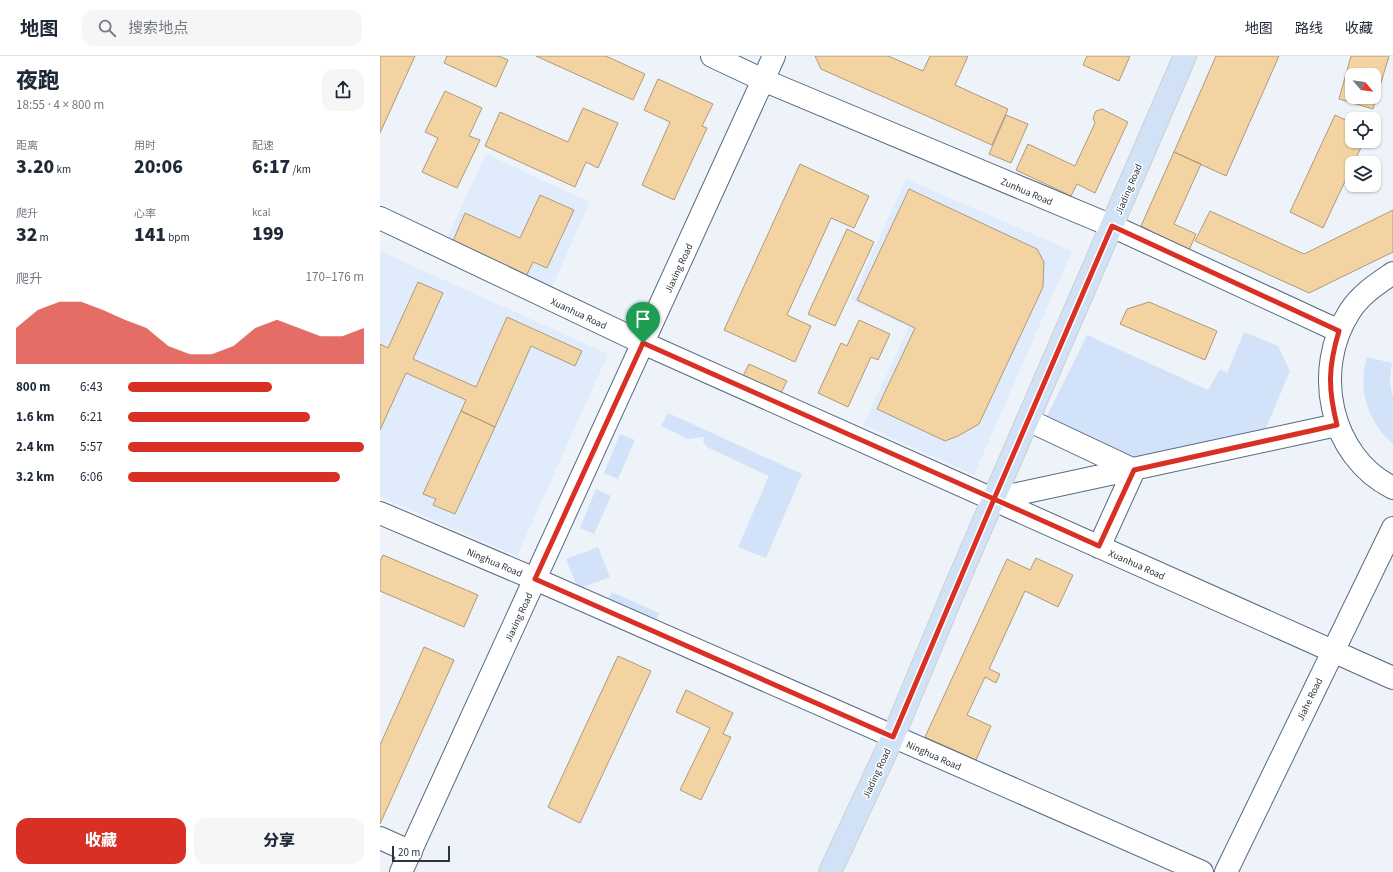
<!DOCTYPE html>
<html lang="zh">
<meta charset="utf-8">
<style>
:root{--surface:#fff;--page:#f6f6f7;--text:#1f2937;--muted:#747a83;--line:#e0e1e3;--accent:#d93025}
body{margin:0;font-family:"Source Sans 3","Noto Sans SC",sans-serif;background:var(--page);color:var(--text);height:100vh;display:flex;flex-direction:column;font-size:15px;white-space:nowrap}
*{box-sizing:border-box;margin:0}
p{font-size:13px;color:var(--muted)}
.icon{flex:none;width:22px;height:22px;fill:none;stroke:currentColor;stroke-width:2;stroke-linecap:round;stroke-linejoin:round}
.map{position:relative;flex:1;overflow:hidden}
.details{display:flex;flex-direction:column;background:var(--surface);width:380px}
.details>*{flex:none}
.needle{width:26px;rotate:119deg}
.controls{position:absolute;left:965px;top:12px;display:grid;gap:8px}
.controls a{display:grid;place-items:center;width:36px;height:36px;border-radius:8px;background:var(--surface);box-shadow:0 1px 3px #0004;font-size:20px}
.scale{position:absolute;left:12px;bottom:10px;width:58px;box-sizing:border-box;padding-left:4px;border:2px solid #2c3541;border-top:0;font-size:11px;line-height:14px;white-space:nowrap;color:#2c3541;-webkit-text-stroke:3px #fff;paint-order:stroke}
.pin{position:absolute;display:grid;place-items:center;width:34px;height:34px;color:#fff;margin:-41px -17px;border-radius:50% 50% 50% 0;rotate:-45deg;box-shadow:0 0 4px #0007}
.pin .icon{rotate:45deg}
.round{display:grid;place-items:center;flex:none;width:42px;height:42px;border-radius:12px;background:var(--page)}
.summary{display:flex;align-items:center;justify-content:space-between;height:68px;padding:0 16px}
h1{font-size:22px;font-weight:800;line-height:30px}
.figures{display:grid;grid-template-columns:repeat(3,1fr);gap:6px;height:68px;padding:4px 16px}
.figures div{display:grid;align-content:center}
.figures b{font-size:20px;font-weight:800}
.figures small{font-size:11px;font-weight:400}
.figures p{font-size:11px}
.chart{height:112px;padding:8px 16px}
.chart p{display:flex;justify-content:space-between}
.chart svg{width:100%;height:72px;margin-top:4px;fill:var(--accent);opacity:.7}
.button{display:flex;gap:8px;margin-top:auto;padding:8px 16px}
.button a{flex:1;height:46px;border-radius:12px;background:var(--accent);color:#fff;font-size:16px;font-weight:800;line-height:46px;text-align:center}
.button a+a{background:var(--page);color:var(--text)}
ul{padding:0 16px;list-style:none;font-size:13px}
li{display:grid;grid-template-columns:64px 48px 1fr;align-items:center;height:30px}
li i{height:10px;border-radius:5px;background:var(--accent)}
header{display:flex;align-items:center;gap:24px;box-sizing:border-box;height:56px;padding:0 20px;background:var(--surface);border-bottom:1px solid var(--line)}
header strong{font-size:19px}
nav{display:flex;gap:22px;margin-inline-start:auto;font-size:14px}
.search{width:280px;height:36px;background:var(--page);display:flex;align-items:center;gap:10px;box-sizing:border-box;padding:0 14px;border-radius:12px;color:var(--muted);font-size:15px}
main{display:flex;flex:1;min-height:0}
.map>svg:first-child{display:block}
</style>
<header>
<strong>地图</strong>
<div class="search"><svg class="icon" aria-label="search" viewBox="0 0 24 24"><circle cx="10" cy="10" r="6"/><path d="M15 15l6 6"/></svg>搜索地点</div>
<nav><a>地图</a><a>路线</a><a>收藏</a></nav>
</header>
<main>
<section class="details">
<div class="summary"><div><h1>夜跑</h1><p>18:55 · 4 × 800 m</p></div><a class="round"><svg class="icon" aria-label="share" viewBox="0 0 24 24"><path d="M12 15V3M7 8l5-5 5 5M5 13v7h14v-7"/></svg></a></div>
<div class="figures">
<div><p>距离</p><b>3.20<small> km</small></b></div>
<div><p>用时</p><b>20:06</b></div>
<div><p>配速</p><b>6:17<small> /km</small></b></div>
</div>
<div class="figures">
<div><p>爬升</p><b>32<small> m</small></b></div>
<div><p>心率</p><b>141<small> bpm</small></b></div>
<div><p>kcal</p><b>199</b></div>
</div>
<div class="chart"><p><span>爬升</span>170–176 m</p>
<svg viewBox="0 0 160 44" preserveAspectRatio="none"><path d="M0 44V22L10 11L20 6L30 6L40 11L50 17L60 22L70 33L80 38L90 38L100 33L110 22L120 17L130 22L140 27L150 27L160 22V44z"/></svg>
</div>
<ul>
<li><b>800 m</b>6:43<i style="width:61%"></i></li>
<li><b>1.6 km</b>6:21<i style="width:77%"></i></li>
<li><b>2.4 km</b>5:57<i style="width:100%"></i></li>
<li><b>3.2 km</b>6:06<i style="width:90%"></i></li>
</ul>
<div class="button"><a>收藏</a><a>分享</a></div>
</section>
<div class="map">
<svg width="1013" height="816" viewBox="0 0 1013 816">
<rect width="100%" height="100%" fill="#eef3f9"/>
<path fill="#e0ecfb" d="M106 98 210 146 169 238 63 190Z
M526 123 692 195 594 419 483 369 529 271 471 244Z
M0 195 228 298 137 500 0 441Z"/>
<path fill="#d2e2f8" d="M864 276 898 290 910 315 886 372 753 404 666 362 707 279 828 334 840 313 847 317Z
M987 301 1012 307C1010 319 1009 329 1013 341V388C988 366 977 333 987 301Z
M288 357 422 418 386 502 358 491 389 420 327 391 323 385 324 381 308 383 281 370Z
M240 378 255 384 238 423 224 417Z
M216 433 231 440 214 478 200 472Z
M218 491 230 521 198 533 186 503Z
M232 536 279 557 275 567 227 546Z"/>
<path fill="#f3d3a2" stroke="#ae9a7b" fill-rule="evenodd" d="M0 0H35L0 77Z
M67 0H119L128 4 116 31 64 7Z
M156 0H226L265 18 253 44Z
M435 0H508L543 15 550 0H588L575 29 628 53 612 89 441 13Z
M707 0H750L739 25 703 9Z
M836 0H899L846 120 794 96Z
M971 0H1009L993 53 959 43ZM972 19H994V41H972Z
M278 23 333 48 322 70 327 72 294 144 262 129 290 66 264 54Z
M65 35 102 52 89 80 100 84 77 132 42 116 58 82 45 76Z
M203 52 238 67 218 112 206 106 195 131 105 90 120 56 188 86Z
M722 53 748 66 715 137 697 128 691 140 636 114 648 88 695 110 715 67 713 62 716 55Z
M626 59 648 68 631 107 609 98Z
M955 59 972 67V85H984L943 172 910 156Z
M794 96 821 108 794 168 816 178 807 199 768 182 771 175 761 170Z
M420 108 489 140 474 172 451 162 407 259 431 270 415 306 344 274Z
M529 133 657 193 664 206 663 231 599 368 578 380 565 385 497 353 535 272 477 244Z
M160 139 194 154 167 212 153 206 144 225 70 192 85 157 140 182Z
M1013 154V196L929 237 815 185 830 155 924 198Z
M467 173 494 186 455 270 428 258Z
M38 226 63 237 33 303 96 331 127 261 202 295 195 310 151 290 115 371 81 355 86 344 26 317 0 374V288L8 292Z
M769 246 837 275 825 304 740 268 747 253Z
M479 264 510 278 498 304 491 301 468 351 438 337 461 287 467 290Z
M369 308 407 325 401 337 363 320Z
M81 355 115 371 75 458 53 449 56 443 43 438Z
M3 499 98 539 84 571 0 535V505Z
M656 502 693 519 678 551 645 535 609 613 620 618 616 627 605 621 587 659 611 670 596 704 545 681 627 503 650 514Z
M44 591 74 604 0 768V689Z
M238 600 271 615 200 767 168 751Z
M306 634 353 657 343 678 351 681 321 744 300 734 330 672 296 656Z"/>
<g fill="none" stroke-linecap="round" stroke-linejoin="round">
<g stroke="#546983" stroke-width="24">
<path id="minor" d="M332 0 383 24 732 170 959 275
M0 162 263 287 1013 622
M1013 217C997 228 981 238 970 255 932 313 949 400 1013 432
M648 364 754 414
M614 443 957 369
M0 457 155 523 822 816
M719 491 754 414
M0 782 31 796
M21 816 394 0
M846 816 1013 472"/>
</g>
<g stroke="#cccfd1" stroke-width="24">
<path id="major" d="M450 816 513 681 575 532 805 0"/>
</g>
<use href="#minor" stroke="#fff" stroke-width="22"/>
<use href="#major" stroke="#d1e2f7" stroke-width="22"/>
</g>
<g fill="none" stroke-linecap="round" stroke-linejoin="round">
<g stroke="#fff" stroke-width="8">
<path id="route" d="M263 287 155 523 513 681 614 443 719 490 754 414 957 369C948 333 948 311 959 275L732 170 614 443 263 287"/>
</g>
<use href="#route" stroke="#d93025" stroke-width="5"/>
</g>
<g text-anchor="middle" stroke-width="3" stroke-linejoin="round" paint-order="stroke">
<g font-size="10" fill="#2c3541" stroke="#fff">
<text transform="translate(748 133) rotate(-67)" y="4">Jiading Road</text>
<text transform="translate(647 135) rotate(23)" y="4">Zunhua Road</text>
<text transform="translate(298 212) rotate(-65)" y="4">Jiaxing Road</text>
<text transform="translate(199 257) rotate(25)" y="4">Xuanhua Road</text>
<text transform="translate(115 506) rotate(23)" y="4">Ninghua Road</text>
<text transform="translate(757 508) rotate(24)" y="4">Xuanhua Road</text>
<text transform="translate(138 561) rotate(-65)" y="4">Jiaxing Road</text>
<text transform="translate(929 643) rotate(-64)" y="4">Jiahe Road</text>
<text transform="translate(554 699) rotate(24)" y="4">Ninghua Road</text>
<text transform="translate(496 717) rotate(-65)" y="4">Jiading Road</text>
</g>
</g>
</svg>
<div class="controls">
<a><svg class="needle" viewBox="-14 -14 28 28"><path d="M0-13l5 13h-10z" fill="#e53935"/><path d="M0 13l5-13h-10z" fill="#747a83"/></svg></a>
<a><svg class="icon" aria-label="locate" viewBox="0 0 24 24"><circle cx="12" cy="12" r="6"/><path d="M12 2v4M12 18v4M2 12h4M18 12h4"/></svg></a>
<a><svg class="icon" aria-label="layers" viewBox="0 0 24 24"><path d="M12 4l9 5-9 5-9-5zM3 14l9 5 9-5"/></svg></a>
</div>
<div class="scale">20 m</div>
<div class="pin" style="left:263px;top:287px;background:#1e9e55"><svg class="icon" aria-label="arrive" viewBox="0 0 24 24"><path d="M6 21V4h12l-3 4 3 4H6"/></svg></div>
</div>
</main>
